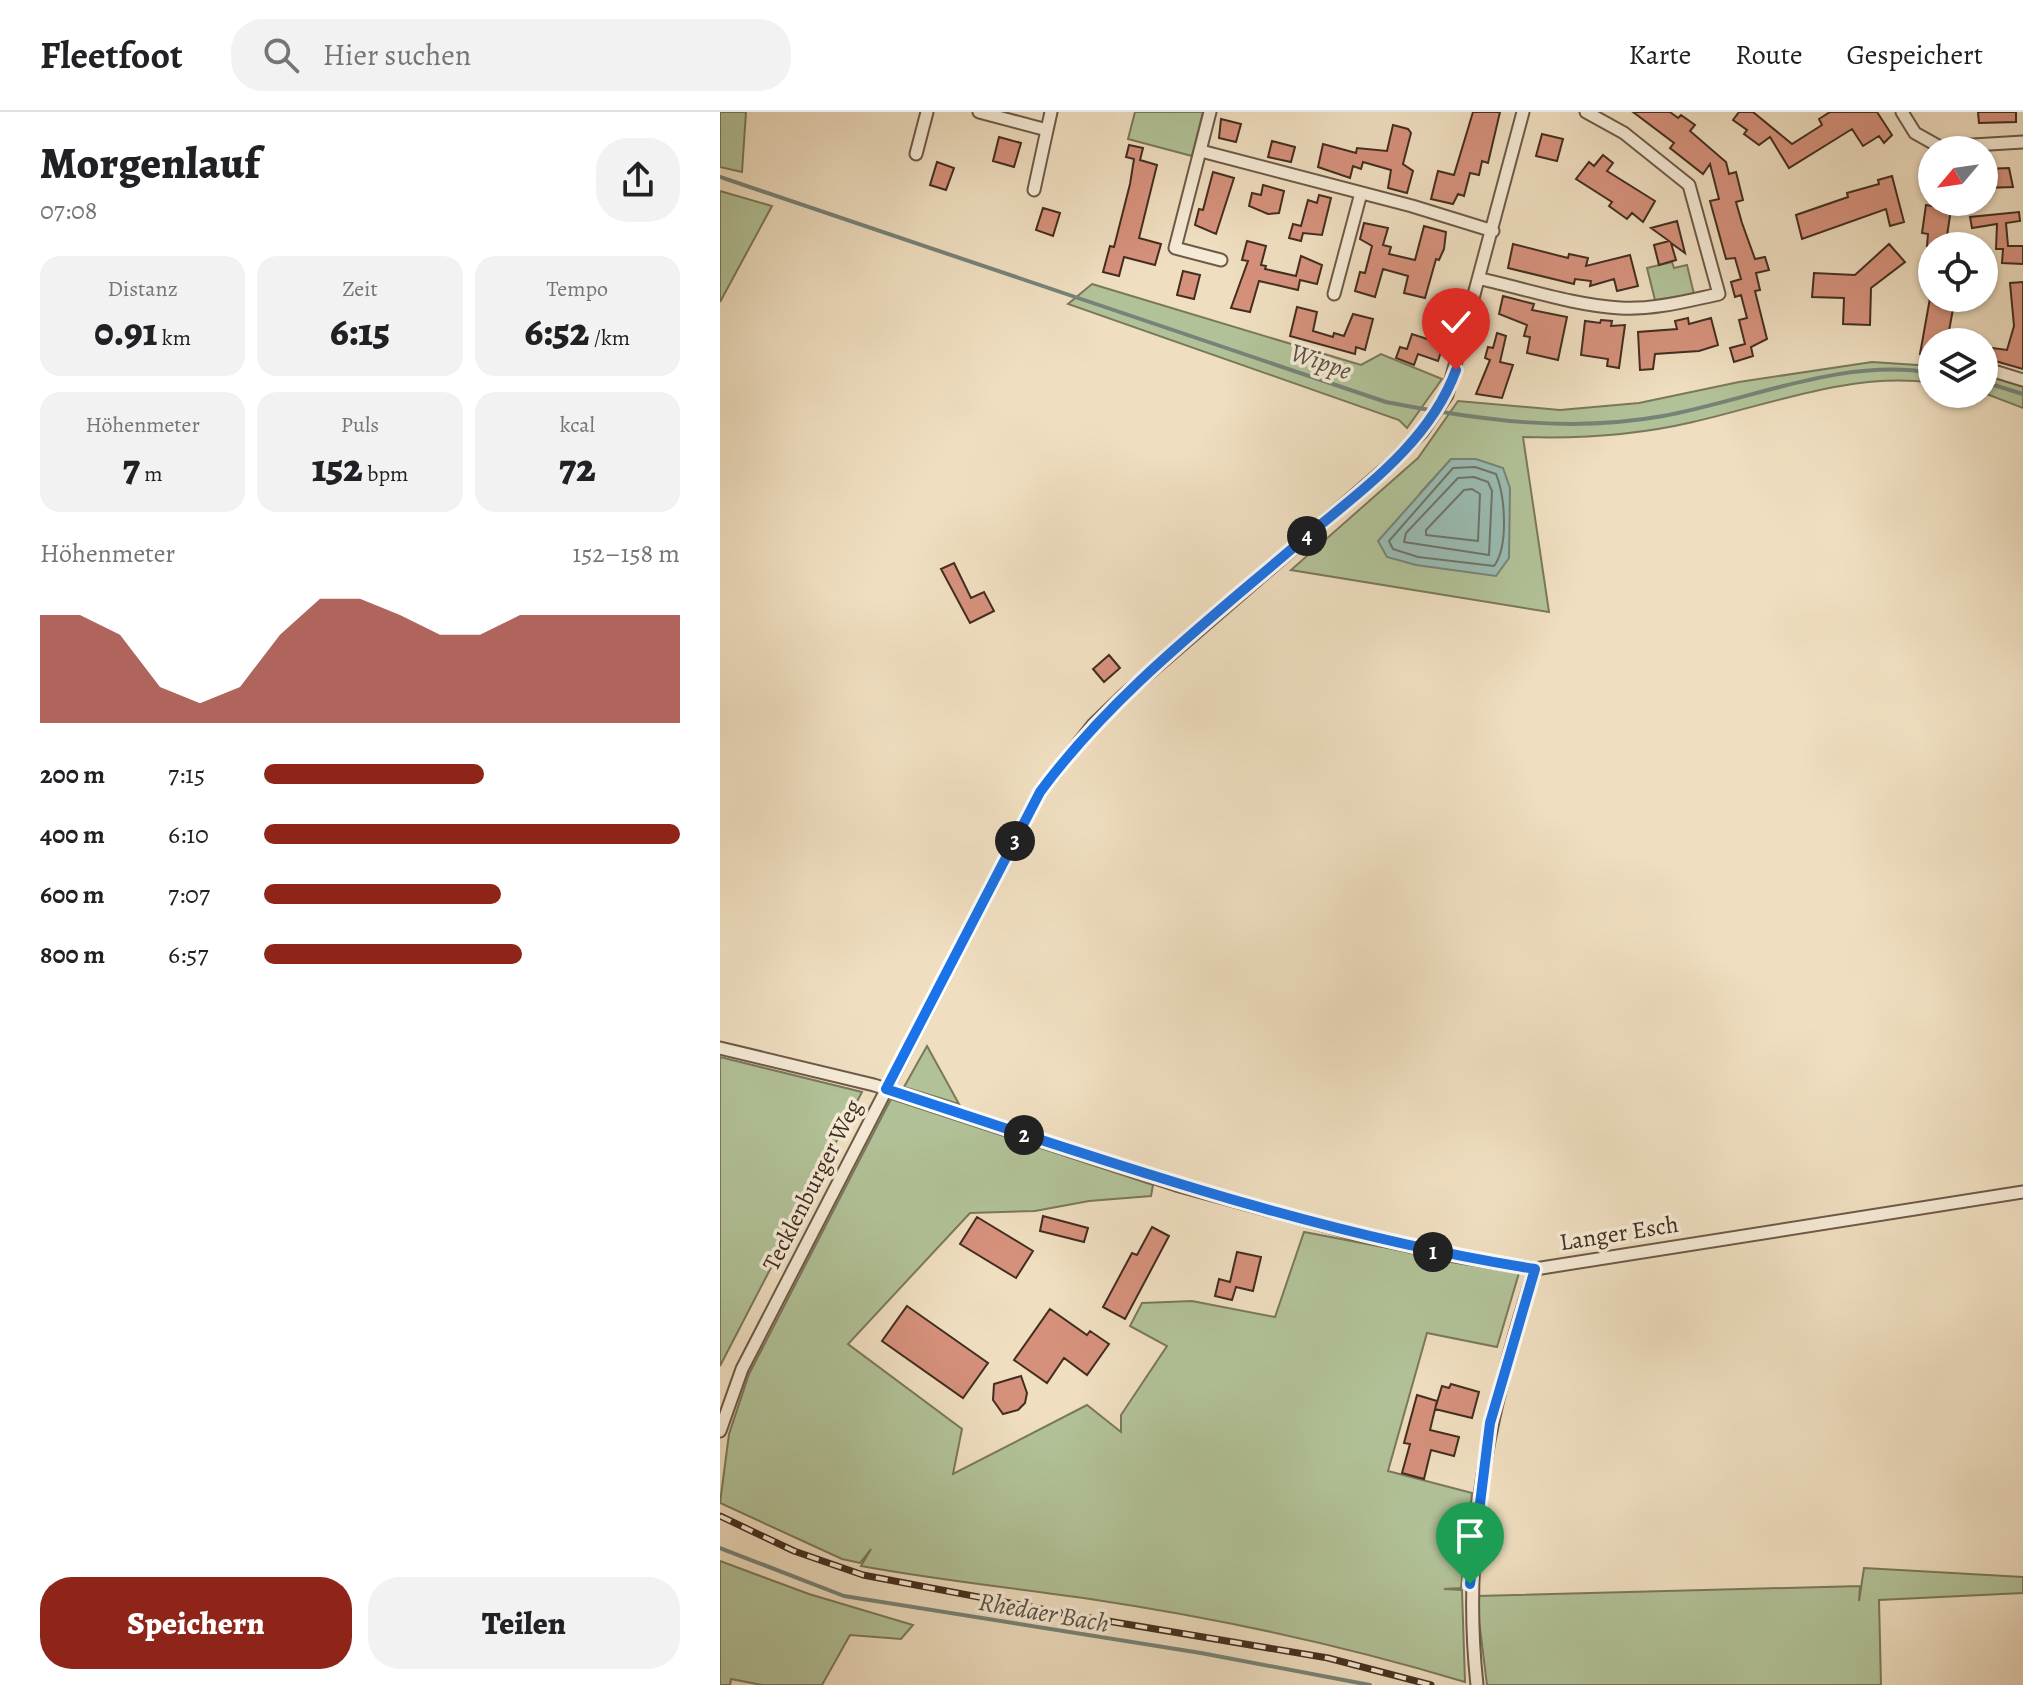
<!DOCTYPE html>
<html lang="de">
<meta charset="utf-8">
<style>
:root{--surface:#fff;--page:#f2f2f2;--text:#202124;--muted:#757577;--line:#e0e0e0;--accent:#8f2418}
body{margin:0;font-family:Alegreya,serif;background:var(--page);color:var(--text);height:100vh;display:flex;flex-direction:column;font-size:30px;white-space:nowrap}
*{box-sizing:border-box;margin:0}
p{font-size:26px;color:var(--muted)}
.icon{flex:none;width:44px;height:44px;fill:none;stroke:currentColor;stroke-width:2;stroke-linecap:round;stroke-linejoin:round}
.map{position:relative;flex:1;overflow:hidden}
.sheet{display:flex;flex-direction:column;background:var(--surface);width:720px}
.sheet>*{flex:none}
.needle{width:52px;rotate:241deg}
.controls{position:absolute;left:1198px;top:24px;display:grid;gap:16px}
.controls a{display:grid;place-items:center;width:80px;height:80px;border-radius:50%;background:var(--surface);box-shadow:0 2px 6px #0004;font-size:40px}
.pin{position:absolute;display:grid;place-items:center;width:68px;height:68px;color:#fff;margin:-82px -34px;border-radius:50% 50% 50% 0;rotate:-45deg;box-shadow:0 0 8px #0007}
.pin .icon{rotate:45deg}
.km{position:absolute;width:40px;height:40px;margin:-20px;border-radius:50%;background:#222;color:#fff;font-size:22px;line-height:40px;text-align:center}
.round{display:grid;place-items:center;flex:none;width:84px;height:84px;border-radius:32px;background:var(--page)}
.overview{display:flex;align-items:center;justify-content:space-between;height:136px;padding:0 40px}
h1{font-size:44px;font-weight:800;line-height:60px}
.metrics{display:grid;grid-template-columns:repeat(3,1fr);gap:12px;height:136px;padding:8px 40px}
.metrics div{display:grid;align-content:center;border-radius:20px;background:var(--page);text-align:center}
.metrics b{font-size:40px;font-weight:800}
.metrics small{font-size:22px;font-weight:400}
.metrics p{font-size:22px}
.chart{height:224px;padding:16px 40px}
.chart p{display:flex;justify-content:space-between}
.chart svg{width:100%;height:144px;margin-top:8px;fill:var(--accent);opacity:.7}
.action{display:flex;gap:16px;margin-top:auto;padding:16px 40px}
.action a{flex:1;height:92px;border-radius:32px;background:var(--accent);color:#fff;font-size:32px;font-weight:800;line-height:92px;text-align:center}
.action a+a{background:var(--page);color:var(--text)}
ul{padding:0 40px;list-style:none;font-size:26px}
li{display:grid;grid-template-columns:128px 96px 1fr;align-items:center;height:60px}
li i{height:20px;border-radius:10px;background:var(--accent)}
header{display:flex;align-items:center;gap:48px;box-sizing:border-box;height:112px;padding:0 40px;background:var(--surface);border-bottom:2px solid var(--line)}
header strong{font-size:38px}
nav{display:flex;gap:44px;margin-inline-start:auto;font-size:28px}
.search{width:560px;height:72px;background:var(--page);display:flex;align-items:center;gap:20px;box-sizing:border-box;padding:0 28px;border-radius:32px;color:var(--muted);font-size:30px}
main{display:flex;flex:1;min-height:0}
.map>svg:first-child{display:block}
</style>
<header>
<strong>Fleetfoot</strong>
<div class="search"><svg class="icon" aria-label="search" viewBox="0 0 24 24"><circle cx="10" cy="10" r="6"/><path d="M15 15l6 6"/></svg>Hier suchen</div>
<nav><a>Karte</a><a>Route</a><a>Gespeichert</a></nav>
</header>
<main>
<section class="sheet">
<div class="overview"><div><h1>Morgenlauf</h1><p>07:08</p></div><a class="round"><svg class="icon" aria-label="share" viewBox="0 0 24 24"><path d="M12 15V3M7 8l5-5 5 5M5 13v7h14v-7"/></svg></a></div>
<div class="metrics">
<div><p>Distanz</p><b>0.91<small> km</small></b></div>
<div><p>Zeit</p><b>6:15</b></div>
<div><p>Tempo</p><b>6:52<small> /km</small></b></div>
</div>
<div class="metrics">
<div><p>Höhenmeter</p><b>7<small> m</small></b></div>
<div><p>Puls</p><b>152<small> bpm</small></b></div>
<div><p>kcal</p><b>72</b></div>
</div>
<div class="chart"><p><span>Höhenmeter</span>152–158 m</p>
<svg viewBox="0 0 160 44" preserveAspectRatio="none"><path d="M0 44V11L10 11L20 17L30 33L40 38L50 33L60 17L70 6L80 6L90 11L100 17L110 17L120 11L130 11L140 11L150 11L160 11V44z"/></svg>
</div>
<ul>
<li><b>200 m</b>7:15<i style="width:53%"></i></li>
<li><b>400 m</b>6:10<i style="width:100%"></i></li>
<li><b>600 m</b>7:07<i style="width:57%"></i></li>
<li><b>800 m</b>6:57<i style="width:62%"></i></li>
</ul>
<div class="action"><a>Speichern</a><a>Teilen</a></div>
</section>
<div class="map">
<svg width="1303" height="1573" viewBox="0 0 1303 1573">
<rect width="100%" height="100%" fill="#efdec0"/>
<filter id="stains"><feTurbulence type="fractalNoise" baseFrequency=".0025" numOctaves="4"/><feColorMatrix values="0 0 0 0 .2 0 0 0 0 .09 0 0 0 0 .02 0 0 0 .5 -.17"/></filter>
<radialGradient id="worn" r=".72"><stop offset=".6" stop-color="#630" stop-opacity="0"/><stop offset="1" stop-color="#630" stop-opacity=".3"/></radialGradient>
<path fill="#b2c298" stroke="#7a785c" stroke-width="2" fill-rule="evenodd" d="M0 0H26L22 60 0 55Z
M415 0H483L472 44 408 27Z
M0 79 52 94 0 190Z
M952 150 954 156 967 153 974 182 935 188 927 156Z
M372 172 641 253 661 242 722 267 687 316 679 308 348 192Z
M1152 250 1212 254V271C1136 259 1047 293 973 310 917 323 860 327 803 325L829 500 571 458 698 346 738 289 840 298 919 291 1019 270ZM731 347 782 356 702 379Z
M1264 262 1303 273V296L1264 281Z
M207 934 239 992 184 975Z
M0 945 142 980 0 1254Z
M171 987 433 1073 431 1084 369 1089 315 1099 250 1101 128 1232 242 1317 233 1362 367 1293 401 1320V1303L447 1234 410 1214 422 1191 472 1189 555 1205 584 1120 799 1161 777 1235 707 1221 668 1359 752 1381 741 1476 724 1477 742 1478 745 1570C623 1533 497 1506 370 1487 294 1476 217 1468 141 1454L151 1437 140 1451 122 1447 0 1391 9 1322 29 1262Z
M0 1449 89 1482 193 1513 181 1527 130 1523 102 1573H42L11 1567 10 1573H0Z
M1144 1456 1303 1465V1481L1159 1488 1161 1573H767L756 1484 1140 1474 1139 1489Z"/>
<path fill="#9abcb3" stroke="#778378" stroke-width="2" d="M731 347H756L783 356 790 376 789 446 776 464 696 453 667 445 658 429Z"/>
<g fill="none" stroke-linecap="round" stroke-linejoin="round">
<path stroke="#6e7469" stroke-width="2" d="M755 355 776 362C785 384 789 434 774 454L698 445 673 437 669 429 733 356Z
M754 365 768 370 772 379 769 443 684 430 686 421 738 366Z
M752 377 760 382 758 429 706 423V418L744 378Z"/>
<path stroke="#778378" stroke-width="4" d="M0 65 666 290C759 308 849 321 943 304 1030 288 1124 245 1212 261
M1264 270 1303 282
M0 1436 124 1484 481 1541 650 1573"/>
</g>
<path fill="#d6917c" stroke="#432d1f" stroke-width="2" d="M753 0H780L768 51 762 49 759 63 750 61 744 84 738 82 733 92 711 87 718 59 734 63Z
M913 0H950L958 6 961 3 975 13 970 19 1006 50 1009 62 1016 60 1023 88 1016 90 1022 111 1035 147 1045 145 1049 158 1036 161 1040 178 1035 179 1047 227 1031 235 1033 244 1014 250 1010 236 1025 232 1019 208 1027 206 1021 183 1015 185 1011 170 1021 167 1015 146 1006 147 990 89 999 87 990 52 983 62 950 36 954 31Z
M1019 0H1033L1072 32 1102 13 1099 7 1110 0H1157L1172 23 1164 31 1159 24 1143 34 1132 17 1069 56 1050 25 1039 33 1024 22 1027 18 1013 8Z
M1258 0H1296V10L1259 11Z
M501 7 521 12 516 30 499 26Z
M673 13 688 17 691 21 683 52 693 59 687 81 668 76 671 58 643 50 641 57 633 54 630 66 598 55 603 32 636 41 637 36 667 39Z
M822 22 843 27 837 49 816 44Z
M279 25 301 31 294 55 273 49Z
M552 29 575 35 571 50 548 45Z
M409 33 423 36 420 48 437 53 419 126 441 132 435 153 404 145 399 164 383 160 390 134 394 135 410 72 414 47 406 45Z
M883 43 893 51 887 59 935 89 923 110 912 101 907 107 889 94 892 90 856 67 869 50 874 54Z
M217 50 234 56 226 78 210 73Z
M1289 56 1293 75 1264 76V57Z
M493 60 514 66 496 122 475 113 479 97 483 98Z
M1172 64 1184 110 1170 114 1166 97 1082 127 1076 103 1128 85 1127 81 1159 72 1158 68Z
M543 73 564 79 559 101 548 102 529 94 532 81 541 83Z
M599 83 611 86 602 123 583 121 581 129 569 126 573 112 581 114 588 88 597 91Z
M1206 93 1231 97 1227 124 1248 127V134H1207L1208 122 1202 121Z
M323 96 340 101 333 124 316 118Z
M1299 100 1300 109 1286 111 1288 134H1303V152L1282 151 1283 137H1276L1277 112 1252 116 1250 105Z
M957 109 965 141 951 131 956 148 939 153 934 133 949 129 931 116Z
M644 111 668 116 663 133 671 135 669 142 695 148 704 114 726 120 724 137 719 148 716 147 705 186 684 181 688 164 663 157 655 185 635 179 640 160 645 161 652 134 640 127Z
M527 129 546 134 541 153 546 154 545 157 576 164 581 144 602 153 597 172 580 168 578 178 539 169 530 200 511 196 528 149 522 148Z
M793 132 848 146 849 142 868 146 866 154 910 143 918 174 897 179 894 167 870 174 871 169 855 167 854 172 788 156Z
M1169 132 1185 150 1151 176 1150 213 1123 212 1124 186 1092 185 1094 161 1135 163Z
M463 159 480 163 474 187 457 183Z
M1303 170V257L1275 249 1270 255 1264 254V235L1287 238 1294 214 1290 171Z
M783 184 814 192 812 198 847 205 838 248 807 241 810 225 804 224 807 213 779 202Z
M1210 186H1235L1227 230H1212V244L1200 242Z
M577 195 597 200 593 219 613 225 614 221 624 224 633 202 653 207 645 238 636 235 635 242 570 224Z
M968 206 969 212 991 206 998 233 979 239 935 242 933 257 920 258 918 220 957 217 955 209Z
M881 208 892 209 891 214 905 213 899 256 887 254 888 247 861 243 865 209 880 211Z
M709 221 725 227 718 249 698 242 694 253 676 246 680 235 687 237 692 222 707 227Z
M777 221 786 224 780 250 793 253 782 286 756 282 770 248 765 246 768 235 773 236Z
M234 451 251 486 264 480 274 499 250 511 221 457Z
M389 543 400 556 384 570 373 557Z
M323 1104 368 1116 364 1130 320 1119Z
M257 1105 313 1139 296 1166 240 1132Z
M432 1115 449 1124 405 1207 383 1195 412 1141 417 1143Z
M517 1140 541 1145 533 1179 516 1175 512 1188 495 1184 499 1167 510 1170Z
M187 1194 268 1251 243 1286 162 1229Z
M330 1197 367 1223 370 1219 389 1232 367 1263 344 1246 327 1271 294 1248Z
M301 1264 307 1281 305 1291 298 1298 283 1302 273 1288 274 1272Z
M731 1272 759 1280 752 1306 715 1297 722 1274 729 1276Z
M697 1283 717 1289 710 1318 739 1325 734 1344 711 1338 704 1367 682 1361 690 1332 684 1331Z"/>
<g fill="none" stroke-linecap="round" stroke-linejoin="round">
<g stroke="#6e5947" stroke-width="15">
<path id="minor" d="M259 0 327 18 331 0
M490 0 455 136 501 148
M1182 0 1195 21 1220 35 1303 30
M481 39 692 94 773 119
M196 42 207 0
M314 78 327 18
M761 167C806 177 853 193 900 196 934 198 966 189 999 182L969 73 904 21 866 0
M614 182 641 81
M1277 260 1303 268
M0 936 154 973 456 1073 636 1122 729 1143 815 1157 1303 1080
M0 1319 22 1257 320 680 373 613 405 582 672 351 702 320 727 283 803 0
M757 1573C741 1428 770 1294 815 1157"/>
</g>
<use href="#minor" stroke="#f5ead6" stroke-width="11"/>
<g stroke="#432d1f" stroke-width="7">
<path id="rail" d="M0 1404 74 1439 143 1463 358 1504 608 1546 711 1573"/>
</g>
<use href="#rail" stroke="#f5ead6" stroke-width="4" stroke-dasharray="12" stroke-linecap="butt"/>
</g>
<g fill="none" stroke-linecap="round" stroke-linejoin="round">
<g stroke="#fff" stroke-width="16">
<path id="route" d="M736 258C708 335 634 383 574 435 484 512 390 585 320 680L166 977C380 1047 592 1122 815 1157L770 1311 750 1472"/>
</g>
<use href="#route" stroke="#1a73e8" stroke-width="10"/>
</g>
<g text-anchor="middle" stroke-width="7" stroke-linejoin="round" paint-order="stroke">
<g font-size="24" fill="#432d1f" stroke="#f5ead6">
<text transform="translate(92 1073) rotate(-63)" y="8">Tecklenburger Weg</text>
<text transform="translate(899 1121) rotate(-9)" y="8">Langer Esch</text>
</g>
<g font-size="26" font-style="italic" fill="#595144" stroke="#f5ead6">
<text transform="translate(601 249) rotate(19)" y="9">Wippe</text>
<text transform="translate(324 1500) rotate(10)" y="9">Rhedaer Bach</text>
</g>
</g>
<rect width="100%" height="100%" filter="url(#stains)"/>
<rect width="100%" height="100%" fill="url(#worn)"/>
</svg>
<div class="controls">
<a><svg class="needle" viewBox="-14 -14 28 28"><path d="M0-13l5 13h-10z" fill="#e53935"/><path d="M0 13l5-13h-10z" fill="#757577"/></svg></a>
<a><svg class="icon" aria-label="locate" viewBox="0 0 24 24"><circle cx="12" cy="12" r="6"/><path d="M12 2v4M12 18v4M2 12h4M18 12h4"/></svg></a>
<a><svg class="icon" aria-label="layers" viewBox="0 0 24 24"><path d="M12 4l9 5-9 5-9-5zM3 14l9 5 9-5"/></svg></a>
</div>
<div class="pin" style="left:750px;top:1472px;background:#1e9e55"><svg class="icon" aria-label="arrive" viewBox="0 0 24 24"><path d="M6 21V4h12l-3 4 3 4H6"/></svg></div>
<div class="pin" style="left:736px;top:258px;background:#d93025"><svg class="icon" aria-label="check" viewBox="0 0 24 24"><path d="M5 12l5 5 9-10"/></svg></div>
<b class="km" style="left:713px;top:1140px">1</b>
<b class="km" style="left:304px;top:1023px">2</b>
<b class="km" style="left:295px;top:729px">3</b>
<b class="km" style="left:587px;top:424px">4</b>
</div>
</main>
